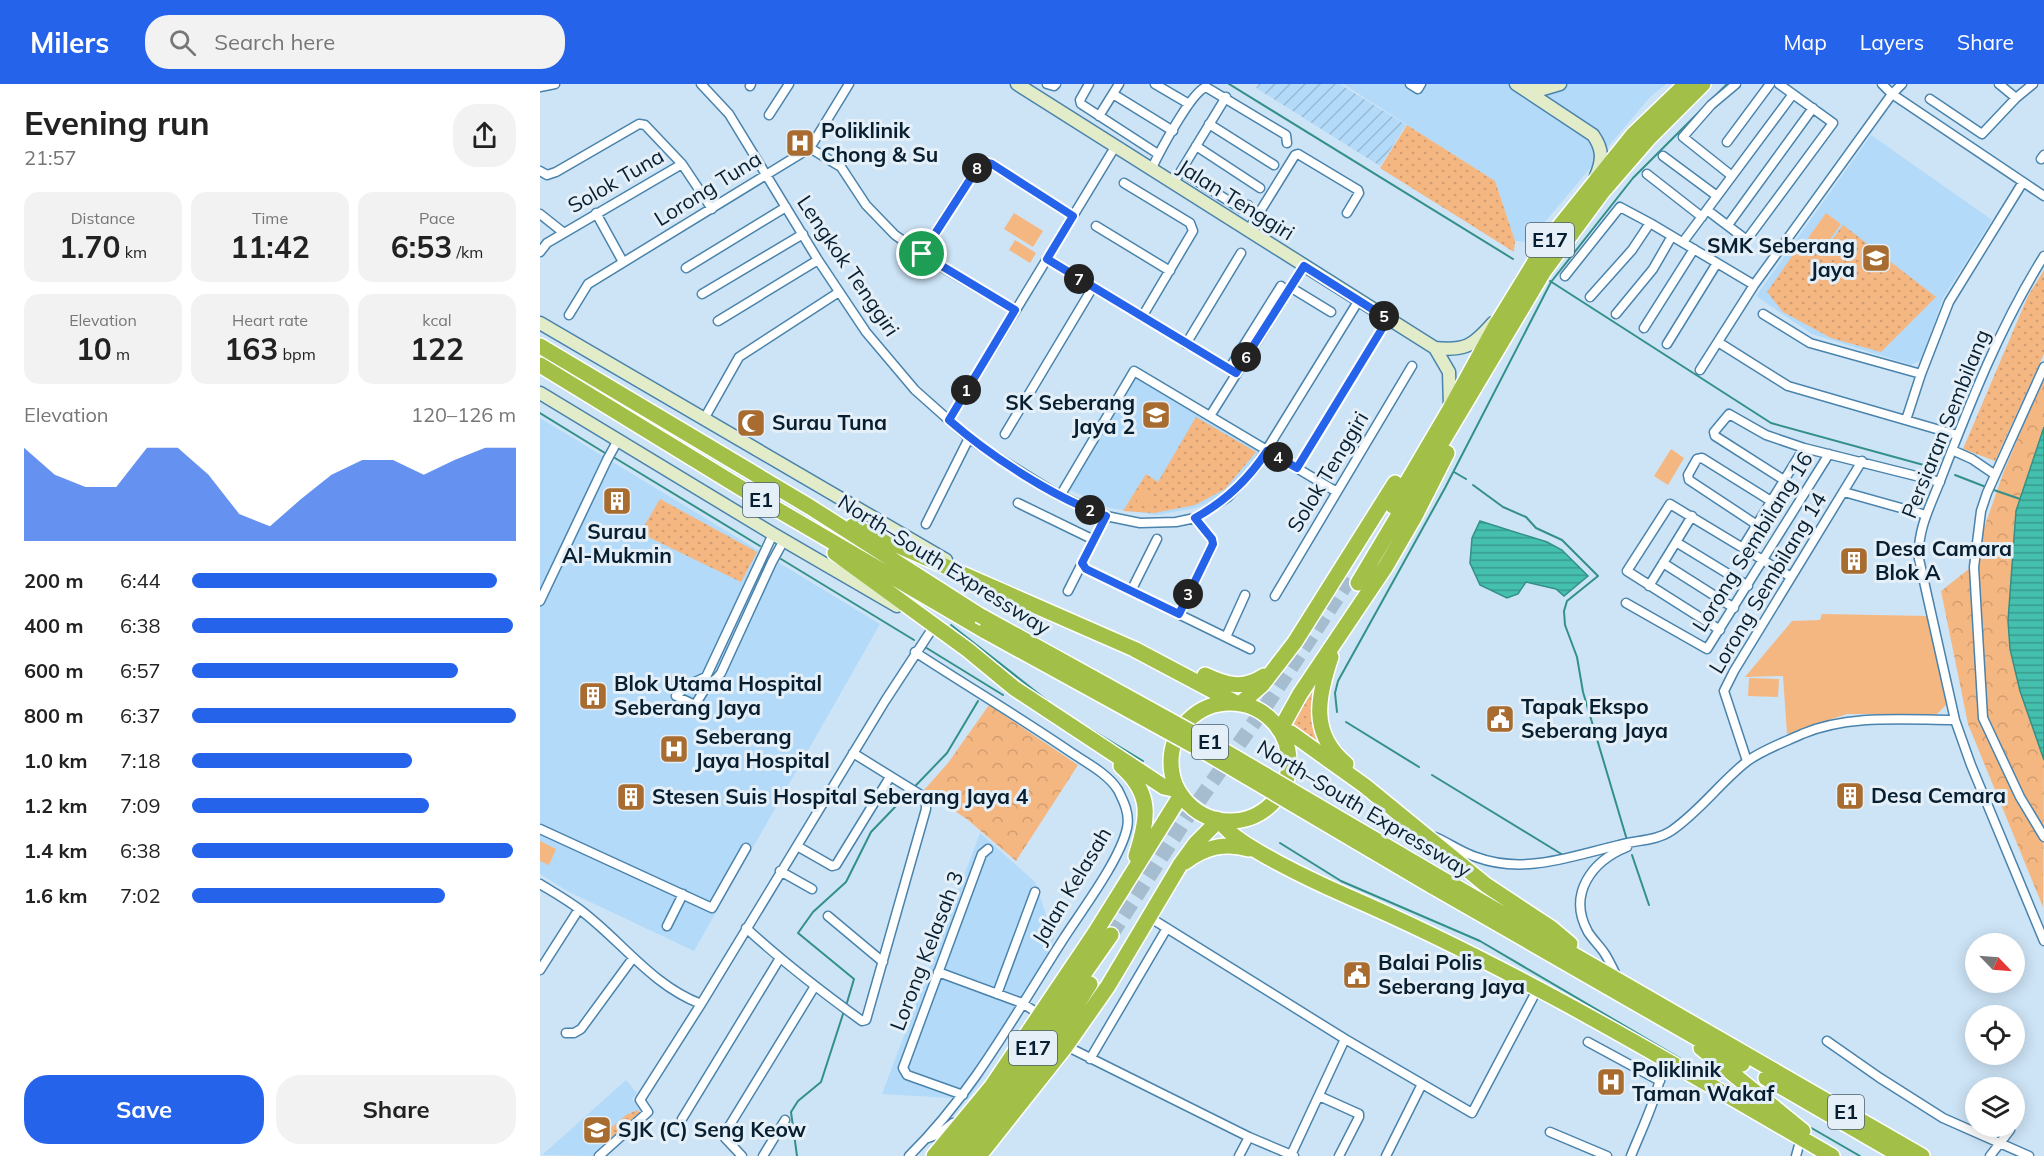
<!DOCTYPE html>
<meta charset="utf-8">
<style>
:root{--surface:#fff;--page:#f2f2f2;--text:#222;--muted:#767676;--accent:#2563eb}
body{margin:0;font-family:Mulish,sans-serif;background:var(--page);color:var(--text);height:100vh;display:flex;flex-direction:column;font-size:22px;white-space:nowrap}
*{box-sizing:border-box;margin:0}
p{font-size:20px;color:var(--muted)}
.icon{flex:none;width:33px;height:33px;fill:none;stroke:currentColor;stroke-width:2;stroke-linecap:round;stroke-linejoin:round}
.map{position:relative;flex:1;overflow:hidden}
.drawer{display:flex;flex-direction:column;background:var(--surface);width:540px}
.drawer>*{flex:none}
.needle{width:39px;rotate:115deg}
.buttons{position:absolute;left:1425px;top:849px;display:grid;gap:12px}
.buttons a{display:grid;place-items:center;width:60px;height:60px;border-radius:50%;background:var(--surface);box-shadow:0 3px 15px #0003;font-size:30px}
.pin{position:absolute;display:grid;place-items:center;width:51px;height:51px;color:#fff;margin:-26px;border:3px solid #fff;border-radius:50%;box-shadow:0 2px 6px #0007}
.km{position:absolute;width:30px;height:30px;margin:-15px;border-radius:50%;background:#222;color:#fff;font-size:16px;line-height:30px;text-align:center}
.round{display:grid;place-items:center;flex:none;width:63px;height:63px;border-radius:24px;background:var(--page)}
.overview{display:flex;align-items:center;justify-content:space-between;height:102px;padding:0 24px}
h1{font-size:33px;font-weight:700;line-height:45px}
.stats{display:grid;grid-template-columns:repeat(3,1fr);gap:9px;height:102px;padding:6px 24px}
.stats div{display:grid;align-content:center;border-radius:15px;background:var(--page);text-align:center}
.stats b{font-size:30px;font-weight:700}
.stats small{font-size:16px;font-weight:400}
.stats p{font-size:16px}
.chart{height:168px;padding:12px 24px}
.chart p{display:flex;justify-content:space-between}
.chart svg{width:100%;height:108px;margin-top:6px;fill:var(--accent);opacity:.7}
.action{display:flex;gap:12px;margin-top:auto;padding:12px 24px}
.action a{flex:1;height:69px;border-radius:24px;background:var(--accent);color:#fff;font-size:24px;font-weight:700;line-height:69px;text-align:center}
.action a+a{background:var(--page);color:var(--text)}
ul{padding:0 24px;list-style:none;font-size:20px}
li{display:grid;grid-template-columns:96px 72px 1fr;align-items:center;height:45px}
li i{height:15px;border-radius:8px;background:var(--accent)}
header{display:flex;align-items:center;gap:36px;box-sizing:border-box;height:84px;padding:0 30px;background:var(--accent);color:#fff}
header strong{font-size:28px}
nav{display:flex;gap:33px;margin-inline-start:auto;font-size:21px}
.search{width:420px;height:54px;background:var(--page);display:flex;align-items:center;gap:15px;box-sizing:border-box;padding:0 21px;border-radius:24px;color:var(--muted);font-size:22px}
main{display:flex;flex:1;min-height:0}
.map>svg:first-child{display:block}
</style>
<header>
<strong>Milers</strong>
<div class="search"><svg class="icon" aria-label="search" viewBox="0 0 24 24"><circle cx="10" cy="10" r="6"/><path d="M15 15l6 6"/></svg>Search here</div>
<nav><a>Map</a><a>Layers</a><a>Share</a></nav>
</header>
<main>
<section class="drawer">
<div class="overview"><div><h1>Evening run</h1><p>21:57</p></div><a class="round"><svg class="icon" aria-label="share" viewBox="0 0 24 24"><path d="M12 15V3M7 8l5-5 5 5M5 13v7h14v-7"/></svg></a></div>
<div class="stats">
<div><p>Distance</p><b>1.70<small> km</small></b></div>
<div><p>Time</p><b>11:42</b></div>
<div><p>Pace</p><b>6:53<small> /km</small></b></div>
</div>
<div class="stats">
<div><p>Elevation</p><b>10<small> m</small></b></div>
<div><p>Heart rate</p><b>163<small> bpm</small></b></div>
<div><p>kcal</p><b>122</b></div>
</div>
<div class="chart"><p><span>Elevation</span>120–126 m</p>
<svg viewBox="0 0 160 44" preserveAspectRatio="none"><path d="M0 44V6L10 17L20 22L30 22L40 6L50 6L60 17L70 33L80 38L90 27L100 17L110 11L120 11L130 17L140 11L150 6L160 6V44z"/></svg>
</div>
<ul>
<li><b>200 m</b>6:44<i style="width:94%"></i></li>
<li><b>400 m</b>6:38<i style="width:99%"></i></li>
<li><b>600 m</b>6:57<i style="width:82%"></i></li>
<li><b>800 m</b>6:37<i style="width:100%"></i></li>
<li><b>1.0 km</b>7:18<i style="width:68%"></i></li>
<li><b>1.2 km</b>7:09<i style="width:73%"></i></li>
<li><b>1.4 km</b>6:38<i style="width:99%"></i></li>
<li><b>1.6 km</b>7:02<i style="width:78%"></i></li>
</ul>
<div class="action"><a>Save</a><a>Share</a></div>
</section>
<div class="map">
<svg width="1504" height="1072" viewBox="0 0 1504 1072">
<defs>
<pattern id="industrial-furrows" width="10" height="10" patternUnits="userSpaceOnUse" patternTransform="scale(1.5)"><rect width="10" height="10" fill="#b3daf8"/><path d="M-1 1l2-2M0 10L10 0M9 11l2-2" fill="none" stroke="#98bbd5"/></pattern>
<pattern id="grass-dots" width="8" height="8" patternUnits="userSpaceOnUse" patternTransform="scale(1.5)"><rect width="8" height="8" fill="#f5b781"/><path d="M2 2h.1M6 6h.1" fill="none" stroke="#d19d70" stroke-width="1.8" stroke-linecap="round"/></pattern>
<pattern id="forest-crowns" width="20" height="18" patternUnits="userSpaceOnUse" patternTransform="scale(1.5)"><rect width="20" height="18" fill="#f5b781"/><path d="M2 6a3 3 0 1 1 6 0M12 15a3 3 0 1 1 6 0" fill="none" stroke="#d19d70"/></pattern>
<pattern id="water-rules" width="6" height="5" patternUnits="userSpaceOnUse" patternTransform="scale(1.5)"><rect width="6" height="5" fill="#46c0ae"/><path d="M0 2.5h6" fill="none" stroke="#389b8e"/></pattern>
</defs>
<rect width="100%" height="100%" fill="#cde4f6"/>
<path fill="#b3daf8" d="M803 0H1126L1110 13 988 158 975 157 955 97Z
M1331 51 1452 136 1403 214 1381 276 1371 281 1272 250 1216 212Z
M596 293 721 368 687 409 656 424 616 431 570 424 528 405Z
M0 334 340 540 154 867 27 807 0 790Z
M440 749 495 798 514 855 478 938 428 1015 342 1010Z
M86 996 97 1009 92 1015 103 1030 55 1072 2 1071Z"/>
<path fill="url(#industrial-furrows)" d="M719 0H800L866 41 840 82 716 4Z"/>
<path fill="url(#grass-dots)" d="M867 41 955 97 975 157 974 168 840 84Z
M1303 141 1396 213 1341 268 1291 254 1243 228 1227 208 1262 158 1283 168Z
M1504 186V270L1455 377 1423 365 1488 212Z
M656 333 716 368 685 405 655 421 614 429 583 427 606 390 618 398Z
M120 415 217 468 201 498 100 449Z
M784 590 788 665 752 646 757 631Z
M97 1026 100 1029 64 1060 59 1054 86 1031Z"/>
<path fill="url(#forest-crowns)" d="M1504 293V343L1476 427 1468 537 1470 565 1480 607 1504 676 1503 823 1428 640 1401 507 1430 484 1464 387Z
M449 621 538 681 476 777 428 736 384 706 408 679Z"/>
<path fill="#f5b781" d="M474 129 503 147 493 163 464 145Z
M1286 129 1301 140 1283 165 1268 154Z
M475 156 496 169 490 179 469 166Z
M1131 365 1144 374 1128 401 1114 392Z
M597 406 613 407 612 421 597 420Z
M1282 530 1389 532 1406 621 1397 630H1307L1247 650 1243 592 1205 593 1252 537 1280 536Z
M1209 594 1239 595 1238 613 1208 612Z
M0 757 16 765 9 781 0 777Z"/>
<path fill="url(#water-rules)" stroke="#339088" stroke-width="1.5" d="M1504 343V676L1480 607 1470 565 1468 537 1476 427Z
M940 437 1007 458 1022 466 1048 492 1024 512 1016 505 986 498 978 510 967 514 940 501 930 479 932 454Z"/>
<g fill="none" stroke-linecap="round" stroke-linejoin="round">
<path stroke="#339088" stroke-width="2" d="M689 0 973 175
M1010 197 1231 339 1391 383
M0 329 65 369
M75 374 220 462
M914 388 926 395
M1415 391 1446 403
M933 401 963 423 986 433 996 444 1022 456 1058 492 1027 517 1024 527 1025 541 1037 573 1043 608 1087 756
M1451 405 1480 415
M241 475 374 556
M411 541 509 618
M385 563 463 611
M797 628 795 609 798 597 905 404 1011 198 1093 94 1187 0
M534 635 603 677
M806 638 879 683
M892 691 1023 771
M740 759 801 797 940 857 1182 999
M1066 760 1087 755
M1092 771 1109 821
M306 922 314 895 258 849 273 828 306 798 331 748 407 669 438 617
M1268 1042 1320 1072
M257 1072 251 1028 258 1017 281 998 304 927"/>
<path stroke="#a5bdce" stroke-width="15" stroke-dasharray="15 8" stroke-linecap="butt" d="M571 851 646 735 725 623 810 494"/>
<g stroke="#4a83ac" stroke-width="11">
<path id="street" d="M161 0 189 30 278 176 326 248 375 306 429 354 452 370 520 412 566 432 600 439 636 438 655 434 688 413 716 383 819 216
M507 0 514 2 516 0
M549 0 540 16 541 20 618 70
M615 0 649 20
M870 0 878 5 881 0
M1342 0 1352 10 1504 112
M1459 0 1476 14
M210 2 211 0
M0 3 15 0
M573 10 633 47
M1390 15 1442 50 1476 14 1493 0
M229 31 249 0
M559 32 579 0
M669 40 734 81
M1187 58 1230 0
M656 62 720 104
M270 64 301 83 326 121 355 151 395 179 475 226
M1123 72 1177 112
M1501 75 1504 71
M611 86C619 69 651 8 666 3L746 51 747 59
M0 87 7 91 16 88 99 40 105 41 142 80 172 125
M641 87 700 124 708 121
M1107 90 1162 133
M1192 92 1143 53 1171 21 1196 0
M584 99 650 139 653 147 602 233
M633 100 686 13
M1167 126 1204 154H1208L1293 39 1239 0
M56 129 83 178
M0 130 24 149
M1188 141 1273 24
M556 142 630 187
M708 147 755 71 758 70 818 106 819 109 807 129
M1143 158 1253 10
M0 168 7 159 142 80
M382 170 440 79 452 80 533 132
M1504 172C1460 242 1430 319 1400 397 1390 423 1377 446 1379 475L1415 636 1431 681 1504 857
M507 175 696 289
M146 184 246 123
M1025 192 1080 123 1110 139 1214 201
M750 203 791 228
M162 210 263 150
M1050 213 1092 166 1110 139
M1076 230 1113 185 1132 152
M1223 230 1270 259 1381 290
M29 231 48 200 270 64 309 0
M178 237 278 176
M1104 244 1154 165
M1178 258 1248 302 1417 351
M646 260 701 169
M1127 260 1177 179
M1504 283 1447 409 1441 427 1434 483 1443 634 1480 713 1504 753
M689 285 741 202
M1160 286 1214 201 1352 10 1362 0
M670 332 764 182
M164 335 199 273 299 208
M409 336 575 63
M1366 336 1381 290 1409 218 1483 98
M465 350 553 203
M1412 366 1432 375 1454 390
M757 384 848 235
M1244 396 1175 352 1174 348 1189 330 1226 351 1264 364 1400 398
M1304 408 1386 431
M520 412 594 287 797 408
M478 419 554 456
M386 440 429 354
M1217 441 1149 396 1148 391 1157 375 1162 374 1231 417
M233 450 166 593 148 601 136 612 155 621 168 600 176 595 181 589 232 478 244 456
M1136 458 1208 502
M1203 463 1264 364
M542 479 546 485 710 565
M1123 479 1194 524
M1109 502 1152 432
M528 507 566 432
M591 507 617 455
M735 512 872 282
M0 517 67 376 78 356
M1086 519 1167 565 1289 370
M639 530 673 460 672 455 655 434
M1180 546 1087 487 1130 420 1251 493
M686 553 705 511
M1207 677 1184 607 1194 587 1322 377
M0 745 172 824 206 764
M895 753C909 759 921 768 936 773 984 791 1031 772 1079 761 1096 756 1116 757 1131 747 1159 728 1179 700 1205 679 1219 667 1245 658 1262 650 1310 630 1365 636 1415 636
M257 762 292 782 296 781 350 693
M240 787 272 805
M0 800C13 808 27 816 39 825 81 856 111 901 161 920
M288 832 343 878
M609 833 805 955 932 1029 998 904
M127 842 143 810
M206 844C243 878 282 908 322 937L326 936 386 725V718L384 713 313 669
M0 886 39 825
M398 888 482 919 499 930
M1078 895C1074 887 1070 878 1065 870 1060 862 1053 856 1048 848 1027 810 1052 777 1087 763
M457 910 495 808
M26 949H34L41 945 93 874
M1287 957 1340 994 1403 1034 1489 1072
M1048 958 1120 997
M526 962 709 1053 754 1072
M550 975 627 844
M423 1011 367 991 363 984 442 770 448 765
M779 1012 819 1030V1033L799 1072
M142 1035 240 874
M1010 1048 1067 1072
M388 1054 399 1050 413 1039
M751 1071 805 955
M59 1072 108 1028 100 1016 161 920 345 617 394 542
M202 1072 185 1054V1049L275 902
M223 1072 245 1036
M369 1072C434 1008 475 930 524 854 542 826 580 776 587 744 590 730 584 718 578 706 568 690 547 679 532 669 481 634 427 602 375 568
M699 1072 709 1053
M846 1072 882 1000
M1091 1072C1098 1053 1129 990 1120 974
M1256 1072 1261 1054
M1450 1072 1470 1046"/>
</g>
<g stroke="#4a83ac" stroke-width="15">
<path id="secondary" d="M477 0 895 264 909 288 910 323
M976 0 1053 51C1063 65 1063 76 1056 92
M983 3 1003 5 1020 0
M0 239 406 476
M895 264C925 267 933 262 953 239
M0 309 233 450 357 522"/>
</g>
<g stroke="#fff" stroke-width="18">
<path id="highway" d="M0 262 270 423 439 531
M0 281 214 412 445 547
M853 422 910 325 955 243 996 176 1019 143 1093 51 1146 0
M313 442 594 565 694 618
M295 469 428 566 474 604 624 703 638 706
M818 499 1004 187 1063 107 1108 55 1163 0
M791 573C778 612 769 649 806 680
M665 591C686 601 703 606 724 592
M631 678a59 59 0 1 1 118 0a59 59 0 1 1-118 0Z
M701 619 722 601 755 558 855 399
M740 646 760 610 846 482 875 432 907 369
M741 648 751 649 825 702 946 801 1011 844 1030 860
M581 682C613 710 608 735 596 772
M680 736C689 759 782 801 807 812 976 885 1133 980 1292 1072
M645 778C665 763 685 758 709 765
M897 792 1382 1072
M892 802 1202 980
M1161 964 1263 1047
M1226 994 1361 1072
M394 1072 452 1002 555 849 641 711
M409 1072 463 1005 571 851
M424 1072 506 969 550 900
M439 1072 526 962 568 902 640 781 656 759 672 743 676 735"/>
</g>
<use href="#street" stroke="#fff" stroke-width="8"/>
<use href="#secondary" stroke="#e3ecc8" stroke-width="12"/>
<use href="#highway" stroke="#a2c047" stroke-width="15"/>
<g stroke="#fff" stroke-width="18" stroke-linecap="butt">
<path id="highway-bridge" d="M439 531 669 658 897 792
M445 547 658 664 892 802"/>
</g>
<use href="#highway-bridge" stroke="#a2c047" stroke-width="15"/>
</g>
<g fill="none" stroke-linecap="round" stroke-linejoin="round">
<g stroke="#fff" stroke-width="12">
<path id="route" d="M444 78 452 80 533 132 507 175 696 289 764 182 848 235 757 384 727 367C708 396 686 417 655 434L672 455 673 460 639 530 546 485 542 479 566 432C514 414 450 372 409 336L475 226 382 170 440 80Z"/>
</g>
<use href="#route" stroke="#2563eb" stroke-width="8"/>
</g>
<defs>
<g id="hospital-square" transform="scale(1.5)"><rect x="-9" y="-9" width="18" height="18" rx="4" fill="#a96c30" stroke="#e4eff8"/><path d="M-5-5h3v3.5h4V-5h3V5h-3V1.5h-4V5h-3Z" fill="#fff"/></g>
<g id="school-square" transform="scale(1.5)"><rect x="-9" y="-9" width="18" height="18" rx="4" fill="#a96c30" stroke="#e4eff8"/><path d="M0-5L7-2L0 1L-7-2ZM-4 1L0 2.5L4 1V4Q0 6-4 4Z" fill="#fff"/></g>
<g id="mosque-square" transform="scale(1.5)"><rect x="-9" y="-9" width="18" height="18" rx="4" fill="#a96c30" stroke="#e4eff8"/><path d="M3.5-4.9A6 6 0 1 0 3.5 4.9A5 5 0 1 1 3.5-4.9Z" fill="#fff"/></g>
<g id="building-square" transform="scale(1.5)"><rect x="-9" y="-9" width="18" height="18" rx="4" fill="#a96c30" stroke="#e4eff8"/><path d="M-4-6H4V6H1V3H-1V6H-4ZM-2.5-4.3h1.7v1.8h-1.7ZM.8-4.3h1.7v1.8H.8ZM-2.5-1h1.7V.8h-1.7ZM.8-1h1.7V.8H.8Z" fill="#fff"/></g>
<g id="civic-square" transform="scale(1.5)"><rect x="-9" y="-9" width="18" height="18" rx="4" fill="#a96c30" stroke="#e4eff8"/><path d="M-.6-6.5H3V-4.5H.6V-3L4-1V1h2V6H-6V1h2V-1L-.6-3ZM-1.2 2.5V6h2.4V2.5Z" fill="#fff"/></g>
</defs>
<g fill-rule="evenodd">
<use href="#hospital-square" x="260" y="59"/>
<use href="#school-square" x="1336" y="174"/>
<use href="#school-square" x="616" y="331"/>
<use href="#mosque-square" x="211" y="339"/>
<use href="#building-square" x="77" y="417"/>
<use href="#building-square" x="1314" y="477"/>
<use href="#building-square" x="53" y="612"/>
<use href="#civic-square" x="960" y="635"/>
<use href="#hospital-square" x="134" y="665"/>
<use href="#building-square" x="1310" y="712"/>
<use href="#building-square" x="91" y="713"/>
<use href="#civic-square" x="817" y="891"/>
<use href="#hospital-square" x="1071" y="998"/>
<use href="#school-square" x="57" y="1046"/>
</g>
<g text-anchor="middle" stroke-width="6" stroke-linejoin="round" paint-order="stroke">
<g fill="#e4eff8" stroke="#495d6c" stroke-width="1.5">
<rect x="986" y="139" width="48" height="34" rx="4.5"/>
<rect x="203" y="399" width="36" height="34" rx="4.5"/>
<rect x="652" y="641" width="36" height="34" rx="4.5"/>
<rect x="469" y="947" width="48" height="34" rx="4.5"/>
<rect x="1288" y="1011" width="36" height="34" rx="4.5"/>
</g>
<g font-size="20" font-weight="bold" fill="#071f30">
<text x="1010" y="163">E17</text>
<text x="221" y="423">E1</text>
<text x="670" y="665">E1</text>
<text x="493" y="971">E17</text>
<text x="1306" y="1035">E1</text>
</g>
<g font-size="21" font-weight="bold" fill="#071f30" stroke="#e4eff8" text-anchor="start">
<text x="281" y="54">Poliklinik<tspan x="281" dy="24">Chong &amp; Su</tspan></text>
<text x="1315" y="169" text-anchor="end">SMK Seberang<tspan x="1315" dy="24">Jaya</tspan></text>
<text x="595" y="326" text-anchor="end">SK Seberang<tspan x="595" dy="24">Jaya 2</tspan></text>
<text x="232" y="346">Surau Tuna</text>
<text x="77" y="455" text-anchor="middle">Surau<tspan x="77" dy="24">Al-Mukmin</tspan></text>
<text x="1335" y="472">Desa Camara<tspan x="1335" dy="24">Blok A</tspan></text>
<text x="74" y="607">Blok Utama Hospital<tspan x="74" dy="24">Seberang Jaya</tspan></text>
<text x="981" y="630">Tapak Ekspo<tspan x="981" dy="24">Seberang Jaya</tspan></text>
<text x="155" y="660">Seberang<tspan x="155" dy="24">Jaya Hospital</tspan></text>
<text x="1331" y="719">Desa Cemara</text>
<text x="112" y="720">Stesen Suis Hospital Seberang Jaya 4</text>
<text x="838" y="886">Balai Polis<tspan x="838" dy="24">Seberang Jaya</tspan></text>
<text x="1092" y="993">Poliklinik<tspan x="1092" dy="24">Taman Wakaf</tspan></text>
<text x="78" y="1053">SJK (C) Seng Keow</text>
</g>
<g font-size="21" fill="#071f30" stroke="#e4eff8">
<text transform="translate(76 97) rotate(-30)" y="7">Solok Tuna</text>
<text transform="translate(168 105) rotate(-32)" y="7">Lorong Tuna</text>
<text transform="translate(696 116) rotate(32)" y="7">Jalan Tenggiri</text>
<text transform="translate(308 182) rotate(56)" y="7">Lengkok Tenggiri</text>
<text transform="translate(1406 340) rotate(-68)" y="7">Persiaran Sembilang</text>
<text transform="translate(788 388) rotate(-59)" y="7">Solok Tenggiri</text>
<text transform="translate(1213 458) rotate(-58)" y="7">Lorong Sembilang 16</text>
<text transform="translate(404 481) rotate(32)" y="7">North–South Expressway</text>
<text transform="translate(1228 499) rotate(-59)" y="7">Lorong Sembilang 14</text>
<text transform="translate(824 725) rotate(31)" y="7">North–South Expressway</text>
<text transform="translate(532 802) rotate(-59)" y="7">Jalan Kelasah</text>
<text transform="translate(387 867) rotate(-69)" y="7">Lorong Kelasah 3</text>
</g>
</g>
</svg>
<div class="buttons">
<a><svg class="needle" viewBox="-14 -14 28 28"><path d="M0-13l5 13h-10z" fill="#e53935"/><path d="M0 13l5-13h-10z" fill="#767676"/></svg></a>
<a><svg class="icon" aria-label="locate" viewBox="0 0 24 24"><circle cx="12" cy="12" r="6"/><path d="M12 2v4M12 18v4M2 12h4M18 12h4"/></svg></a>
<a><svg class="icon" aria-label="layers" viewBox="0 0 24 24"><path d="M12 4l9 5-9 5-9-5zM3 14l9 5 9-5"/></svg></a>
</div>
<div class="pin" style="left:382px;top:170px;background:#1e9e55"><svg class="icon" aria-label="arrive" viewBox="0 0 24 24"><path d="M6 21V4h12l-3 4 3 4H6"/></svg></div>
<b class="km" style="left:426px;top:306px">1</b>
<b class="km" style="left:550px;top:426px">2</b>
<b class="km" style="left:648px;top:510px">3</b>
<b class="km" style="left:738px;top:373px">4</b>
<b class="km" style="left:844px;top:232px">5</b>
<b class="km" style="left:706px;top:273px">6</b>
<b class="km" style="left:539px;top:195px">7</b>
<b class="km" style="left:437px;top:84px">8</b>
</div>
</main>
